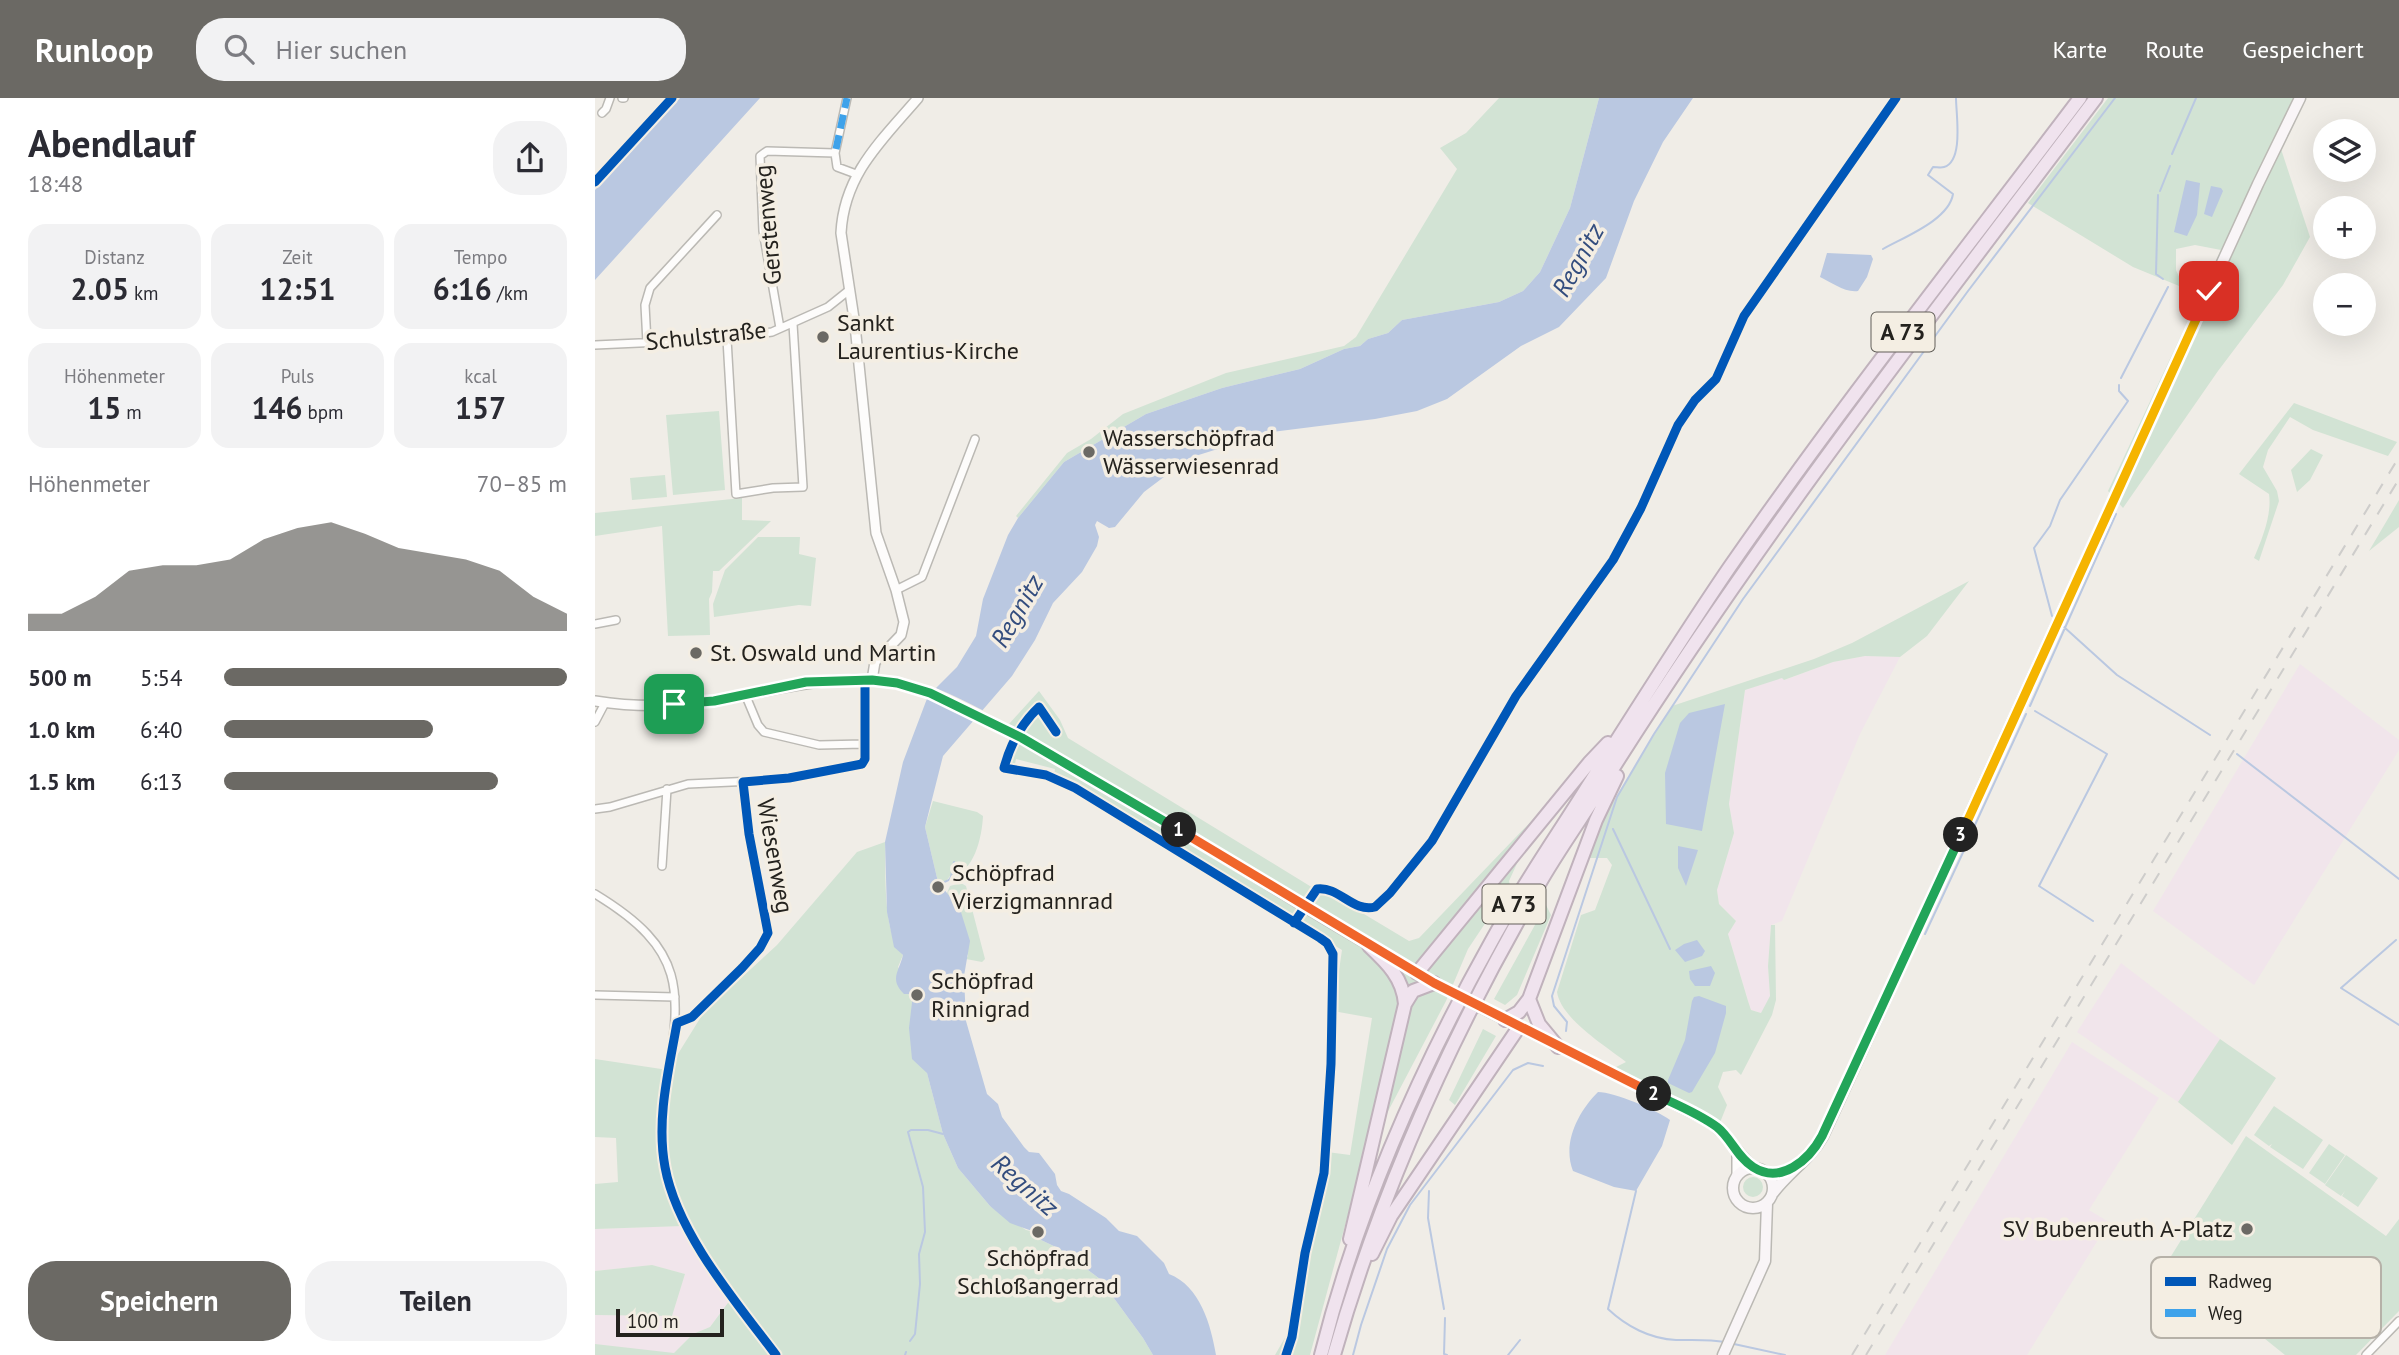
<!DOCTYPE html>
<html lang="de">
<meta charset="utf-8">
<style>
:root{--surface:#fff;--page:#f2f2f3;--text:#2b2b33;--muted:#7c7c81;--accent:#6b6964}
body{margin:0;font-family:"PT Sans",sans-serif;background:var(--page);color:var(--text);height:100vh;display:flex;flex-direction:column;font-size:26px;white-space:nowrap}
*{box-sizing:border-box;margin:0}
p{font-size:23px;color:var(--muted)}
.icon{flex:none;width:38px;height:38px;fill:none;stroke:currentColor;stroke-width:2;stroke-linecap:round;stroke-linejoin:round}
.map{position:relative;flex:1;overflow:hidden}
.drawer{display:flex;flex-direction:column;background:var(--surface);width:595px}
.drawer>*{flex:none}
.buttons{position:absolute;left:1718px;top:21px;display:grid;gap:14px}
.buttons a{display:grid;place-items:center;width:63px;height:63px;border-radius:50%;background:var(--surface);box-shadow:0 7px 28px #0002;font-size:35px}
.scale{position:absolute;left:21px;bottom:18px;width:108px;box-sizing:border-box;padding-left:7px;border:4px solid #24221e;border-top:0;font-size:19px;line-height:24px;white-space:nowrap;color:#24221e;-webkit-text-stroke:5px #f4eee3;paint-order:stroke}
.pin{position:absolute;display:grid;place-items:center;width:60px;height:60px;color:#fff;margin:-30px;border-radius:14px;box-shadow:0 4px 10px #0006}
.km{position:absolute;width:35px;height:35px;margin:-18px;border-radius:50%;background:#222;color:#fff;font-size:19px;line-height:35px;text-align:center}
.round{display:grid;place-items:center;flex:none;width:74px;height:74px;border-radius:28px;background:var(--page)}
.headline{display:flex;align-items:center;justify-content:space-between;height:119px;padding:0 28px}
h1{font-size:38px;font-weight:600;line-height:52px}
.stats{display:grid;grid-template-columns:repeat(3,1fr);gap:10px;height:119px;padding:7px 28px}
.stats div{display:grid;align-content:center;border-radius:18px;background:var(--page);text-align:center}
.stats b{font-size:30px;font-weight:600}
.stats small{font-size:19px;font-weight:400}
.stats p{font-size:19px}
.chart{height:196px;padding:14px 28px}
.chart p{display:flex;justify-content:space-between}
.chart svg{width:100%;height:126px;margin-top:7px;fill:var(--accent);opacity:.7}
.primary-button{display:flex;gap:14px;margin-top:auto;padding:14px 28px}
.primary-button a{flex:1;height:80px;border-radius:28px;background:var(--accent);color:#fff;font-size:28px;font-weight:600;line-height:80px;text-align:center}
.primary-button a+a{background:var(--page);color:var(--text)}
ul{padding:0 28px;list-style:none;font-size:23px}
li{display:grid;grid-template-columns:112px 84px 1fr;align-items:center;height:52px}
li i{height:18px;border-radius:9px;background:var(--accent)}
header{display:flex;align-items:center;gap:42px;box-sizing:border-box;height:98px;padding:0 35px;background:var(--accent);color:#fff}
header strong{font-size:33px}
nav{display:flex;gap:38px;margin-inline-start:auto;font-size:24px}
.search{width:490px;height:63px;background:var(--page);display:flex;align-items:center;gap:18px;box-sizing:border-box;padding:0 24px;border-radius:28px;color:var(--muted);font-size:26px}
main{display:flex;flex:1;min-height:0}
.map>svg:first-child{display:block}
</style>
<header>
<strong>Runloop</strong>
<div class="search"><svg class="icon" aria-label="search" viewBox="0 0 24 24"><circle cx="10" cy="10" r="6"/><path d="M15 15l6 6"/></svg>Hier suchen</div>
<nav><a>Karte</a><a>Route</a><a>Gespeichert</a></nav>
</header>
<main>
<section class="drawer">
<div class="headline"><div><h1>Abendlauf</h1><p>18:48</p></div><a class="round"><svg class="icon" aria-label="share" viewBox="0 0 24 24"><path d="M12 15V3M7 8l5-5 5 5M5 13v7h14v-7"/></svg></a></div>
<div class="stats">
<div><p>Distanz</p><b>2.05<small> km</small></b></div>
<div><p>Zeit</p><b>12:51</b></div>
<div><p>Tempo</p><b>6:16<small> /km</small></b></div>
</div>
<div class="stats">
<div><p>Höhenmeter</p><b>15<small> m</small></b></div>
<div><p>Puls</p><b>146<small> bpm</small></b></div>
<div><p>kcal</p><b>157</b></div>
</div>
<div class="chart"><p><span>Höhenmeter</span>70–85 m</p>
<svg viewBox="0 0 160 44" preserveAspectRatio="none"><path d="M0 44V38L10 38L20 32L30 23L40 21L50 21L60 19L70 12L80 8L90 6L100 10L110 15L120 17L130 19L140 23L150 32L160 38V44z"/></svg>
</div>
<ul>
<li><b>500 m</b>5:54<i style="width:100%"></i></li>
<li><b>1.0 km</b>6:40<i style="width:61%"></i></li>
<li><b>1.5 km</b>6:13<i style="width:80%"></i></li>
</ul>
<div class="primary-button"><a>Speichern</a><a>Teilen</a></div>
</section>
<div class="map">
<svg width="1804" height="1257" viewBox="0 0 1804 1257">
<rect width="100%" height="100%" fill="#f0ede7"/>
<path fill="#f1e5eb" d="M1270 558 1305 559 1265 636 1187 823 1176 827 1173 868 1175 898 1167 915 1156 912 1133 836 1141 823 1124 806 1122 792 1139 735 1134 706 1150 592 1188 579 1190 582 1238 564Z
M1705 566 1804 642V652L1659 887 1558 813Z
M1526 865 1625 941 1583 1004 1482 934Z
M1477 944 1564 1000 1494 1112 1514 1124 1432 1257H1290Z
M88 1128 138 1198 115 1229 98 1236 79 1255 74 1256 0 1246V1217L77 1218 90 1176 57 1167 0 1173V1131Z"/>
<path fill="#d2e3d4" d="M904 0H1004L975 110 945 174 928 193 904 204 807 222 793 235 773 241 765 248 749 251 705 271 627 290 551 316 469 364 423 420 421 418 472 355 496 341 528 316 631 275 749 248 761 239 862 71 845 50 871 35Z
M1513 0H1702L1683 42 1715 139 1688 187 1623 273 1528 410 1513 393 1626 152 1600 147 1581 151V172L1589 190 1538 169 1433 105Z
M1699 305 1802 344 1793 358 1718 332 1695 319 1673 352 1668 369 1682 393 1684 403 1664 463 1659 460C1667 441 1677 417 1674 396L1644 376Z
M124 313 130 392 78 397 71 317Z
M1716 351 1728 357 1715 382 1702 394 1696 372Z
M70 377 72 399 37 402 35 380Z
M147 400V422L176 423 124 473H118L117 494 114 501 115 537 73 538 67 428 0 438V415Z
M1804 402V429L1774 453Z
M163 439H205L204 456 221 460 216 508 204 507 119 519 118 506 130 472Z
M1374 483 1332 538 1305 559 1270 558 1238 564 1189 582 1187 580 1150 592 1134 706 1139 735 1122 792 1124 806 1141 823 1133 836 1153 903 1156 912 1166 915 1175 898 1173 868 1176 827H1180L1181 902 1177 917 1146 977 1141 972 1128 974 1123 989 1132 1007 1124 1027 1019 970 1031 964C1011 948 966 921 962 894L986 817 1000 812 1017 767 1012 760H993L1007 722 1077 608 1219 561 1257 545Z
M444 593 465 622 473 640 723 793 728 787 749 804 814 843 824 840 946 713 914 783 915 788 873 851 851 903 768 1061 715 1257H680L695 1231 731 1069 732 1054 755 1057 777 920 738 913 747 852 557 738 458 681 460 671 421 661 420 666 416 664 417 652 424 645 453 659 564 725 569 718 414 626Z
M338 703 382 714 388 718C387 739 379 776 355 778L351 783 343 784 330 729Z
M290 744C291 774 287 835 308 857L303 869 318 896 332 975 348 1036 363 1070 395 1108 431 1132 439 1134 446 1142 465 1151 505 1181 548 1240 558 1257H0V1246L79 1255 98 1236 115 1229 138 1198 88 1128 0 1131V1086L23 1084 21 1040 0 1039V961L73 972 109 914 182 847 262 754Z
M366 785 371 788 390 861 387 864 371 861 373 858 352 795 355 788Z
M951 807 956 817 922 897 910 907 899 901Z
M888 931 901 938 860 1007 854 1002Z
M1625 941 1681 980 1637 1047 1583 1004Z
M1679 1008 1728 1042 1708 1071 1675 1049 1677 1046 1674 1048 1659 1037Z
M1651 1038 1791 1138 1804 1121V1213L1761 1257H1690L1573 1163Z
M1734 1046 1750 1057 1730 1086 1714 1075Z
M1751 1057 1783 1080 1763 1109 1747 1098 1750 1093 1746 1098 1730 1087Z
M1148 1089a10 10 0 1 1 20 0a10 10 0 1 1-20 0Z
M57 1167 90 1176 77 1218 0 1217V1173Z"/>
<path fill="#bac8e1" d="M85 0H165L0 182V92Z
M1004 0H1098L1068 44 1039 103 1011 180 964 229 926 248 852 301 822 313 780 321 677 334 594 360 549 394 520 429 514 430 502 423 500 427 504 439 502 448 487 474 458 505 440 542 417 578 348 658 330 729 343 784 365 811 375 843 369 878 371 923 392 996 403 1006 407 1019 429 1049 434 1054 444 1055 460 1076 462 1087 466 1093 474 1096 511 1120 524 1133 542 1138 569 1165 574 1176C605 1188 616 1227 621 1257H558L548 1240 505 1181 465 1151 446 1142 440 1134 415 1125 395 1108 363 1070 348 1036 332 975 317 961 314 930 318 896H309C294 881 304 874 308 857L299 849 292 814 290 744 308 664 333 598 362 569 381 538 388 501 413 437 423 420 469 364 551 316 627 290 705 271 749 251 765 248 773 241 793 235 807 222 904 204 928 193 945 174 975 110Z
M1591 82 1605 85 1602 117 1592 138 1579 134Z
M1616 88 1626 90 1628 93 1617 119 1609 116Z
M1232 155 1276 157 1278 161 1272 179 1263 193C1250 195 1236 184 1225 179Z
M1130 606 1107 733 1071 726 1070 675 1085 625 1094 615Z
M1083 748 1103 752 1091 788 1083 770Z
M1102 842 1110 853 1107 858 1090 864 1080 852 1089 846Z
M1116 868 1120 875 1115 888H1100L1095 881 1094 873Z
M1104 898 1131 908V915L1120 955 1097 994 1094 995 1073 985V982L1090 942 1097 903 1099 899Z
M1003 994C1019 994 1062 1012 1075 1022L1067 1048 1041 1093 1019 1089 978 1073C967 1045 983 1014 1003 994Z"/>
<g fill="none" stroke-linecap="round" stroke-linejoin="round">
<path stroke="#bac8e1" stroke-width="2" d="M1577 56 1601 0
M1565 93 1575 68
M1563 97 1561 176 1568 181
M1288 151C1309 139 1354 122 1358 96L1333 77 1338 69C1342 69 1346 70 1349 69 1369 63 1361 16 1361 0
M1526 280 1573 189
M1457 518 1439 450 1455 428 1465 402 1533 303 1524 293V287
M1469 529 1522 577 1615 637
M1435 608 1521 416
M1440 613 1512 656 1444 788 1498 823
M1642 656 1804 781
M1018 731 1075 851
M1374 740 1431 616
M344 785C362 782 354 776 359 764
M1330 836 1371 748
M1801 842 1746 890 1804 927
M971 933 972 924 959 908 957 898 1022 699 1059 636 1148 501 1373 193 1520 0
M834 1093 833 1120 849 1211
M1041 1093 1013 1211C1031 1228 1055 1241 1081 1242 1098 1242 1114 1241 1130 1244
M850 1220 849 1256 852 1257
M315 1243 320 1236 325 1186 324 1156 330 1134 328 1089 313 1034 316 1032H333L348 1036
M1139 1246 1190 1257
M310 1257 311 1254
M758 1257 766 1227 792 1151 815 1107 918 972 933 965 948 968
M913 1257 925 1242"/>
<g stroke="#bbb9b4" stroke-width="10">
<path id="minor" d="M27 0H29
M252 0 240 55 242 69 261 76
M7 15 11 11 15 0
M185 230 168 133 165 58 172 53 240 55
M132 241 141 396 178 390 208 389 198 226
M52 245 50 207 55 190 122 117
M0 247 132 241 177 234 233 209 253 193
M301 492 327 479 380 341
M0 526 21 522
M150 596 163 627 169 634 224 647 269 646
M0 624 10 605
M219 675 265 667 270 664V582
M0 711 15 709 93 686 177 682 213 676
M67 768 72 691
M0 796C94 853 86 893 71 991 67 1017 64 1044 70 1070 85 1139 140 1203 181 1257
M0 897 80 899
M82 925 97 919 147 870 165 850 173 835 154 736 148 684
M1771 1257 1804 1223"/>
</g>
<g stroke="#bbb9b4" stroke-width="12">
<path id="tertiary" d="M277 582 280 564 306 537 309 524 301 492 281 435 260 227 246 135C249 76 287 42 323 0
M0 603C38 609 78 609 116 603 178 594 236 574 299 585 326 589 349 602 373 613 405 629 436 645 467 663 599 738 725 823 858 895
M888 911 1111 1022C1131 1034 1142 1054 1159 1070
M1142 1077V1054"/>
</g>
<g stroke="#bbb9b4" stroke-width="13">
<path id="secondary" d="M1138 1090a20 20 0 1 1 40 0a20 20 0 1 1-40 0Z
M1178 1095C1194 1074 1215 1061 1228 1038L1663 86 1705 0
M1128 1257 1170 1163 1172 1105"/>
</g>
<g stroke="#c0b2bc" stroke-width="16">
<path id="motorway" d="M774 848C792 865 808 880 810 906
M822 875 994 665 1013 645
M934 901 944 926 963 949
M910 922 924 914 934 901 1001 722 1022 678
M755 1141 810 906 818 893 839 885
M777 1156 796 1118 924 929
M726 1257C762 1114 823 975 895 846 924 792 960 741 993 688 1039 615 1085 542 1134 470 1245 310 1367 156 1485 0
M739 1257C786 1092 857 936 943 788 965 749 992 713 1015 675 1163 440 1334 221 1501 0"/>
</g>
<use href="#minor" stroke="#fdfcfb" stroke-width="7"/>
<use href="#tertiary" stroke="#fdfcfb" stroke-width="9"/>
<use href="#secondary" stroke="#f9f5f7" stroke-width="10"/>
<use href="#motorway" stroke="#f0e3ee" stroke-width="12"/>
<path stroke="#cecdcb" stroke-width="2" stroke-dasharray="12 12" stroke-linecap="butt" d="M1257 1257 1804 359
M1271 1257 1804 381"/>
<g stroke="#bbb9b4" stroke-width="12" stroke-linecap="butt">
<path id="tertiary-bridge" d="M858 895 888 911"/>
</g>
<use href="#tertiary-bridge" stroke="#fdfcfb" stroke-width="9"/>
<path stroke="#3ea2ea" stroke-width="7" stroke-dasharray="14 7" stroke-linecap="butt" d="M241 51 252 0"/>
<g stroke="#f4eee3" stroke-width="13">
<path id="cycleway" d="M0 84 77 0
M461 634 444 609C427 625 415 647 409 670L451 677 480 690 725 840 732 845 738 856 736 966 729 1075 710 1155 697 1239 691 1257
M699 825 722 791C744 788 758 815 780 809L795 795 837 743 921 598 1018 462 1046 410 1083 327 1100 302 1121 281 1149 218 1301 0
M181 1257C141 1204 82 1135 70 1069 61 1021 74 971 82 925L97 919 147 870 165 850 173 835 154 736 148 684 194 680 267 666 270 661V582C324 581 376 614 422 638"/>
</g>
<use href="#cycleway" stroke="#0057b8" stroke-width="9"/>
</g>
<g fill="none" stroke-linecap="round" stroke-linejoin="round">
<g stroke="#fff" stroke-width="14">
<path id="split-1" d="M79 606 119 603 211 584 277 582 302 585 335 595 427 640 584 732"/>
</g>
<g stroke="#fff" stroke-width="14">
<path id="split-2" d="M584 732 839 885 1059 996"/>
</g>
<g stroke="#fff" stroke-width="14">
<path id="split-3" d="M1059 996C1080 1006 1103 1015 1122 1029 1136 1040 1142 1059 1158 1069 1186 1087 1214 1062 1227 1038L1366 737"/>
</g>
<g stroke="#fff" stroke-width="14">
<path id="split-4" d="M1366 737 1614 193"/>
</g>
<use href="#split-1" stroke="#22a559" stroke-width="9"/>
<use href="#split-2" stroke="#f0652b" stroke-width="9"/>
<use href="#split-3" stroke="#22a559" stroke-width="9"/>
<use href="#split-4" stroke="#f5b400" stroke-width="9"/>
</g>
<g fill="#6b6964" stroke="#f4eee3" stroke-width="2.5">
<circle cx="228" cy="239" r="7"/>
<circle cx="494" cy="354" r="7"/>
<circle cx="101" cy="555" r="7"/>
<circle cx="343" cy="789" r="7"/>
<circle cx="322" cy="897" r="7"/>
<circle cx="1652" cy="1131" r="7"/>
<circle cx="443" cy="1134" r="7"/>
</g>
<g text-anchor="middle" stroke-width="7" stroke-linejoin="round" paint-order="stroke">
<g fill="#f4eee3" stroke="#625f59" stroke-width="2">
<rect x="1276.5" y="214.5" width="63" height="39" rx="5"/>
<rect x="887.5" y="786.5" width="63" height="39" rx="5"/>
</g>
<g font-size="23" font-weight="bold" fill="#24221e">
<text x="1308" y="242">A 73</text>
<text x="919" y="814">A 73</text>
</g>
<g font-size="24" fill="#24221e" stroke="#f4eee3">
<text transform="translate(173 127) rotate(-95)" y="8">Gerstenweg</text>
<text transform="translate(111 238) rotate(-6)" y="8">Schulstraße</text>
<text transform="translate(180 758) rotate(80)" y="8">Wiesenweg</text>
</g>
<g font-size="24" fill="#24221e" stroke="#f4eee3" text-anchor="start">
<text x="242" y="233">Sankt<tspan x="242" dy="28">Laurentius-Kirche</tspan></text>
<text x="508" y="348">Wasserschöpfrad<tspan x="508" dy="28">Wässerwiesenrad</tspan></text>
<text x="115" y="563">St. Oswald und Martin</text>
<text x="357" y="783">Schöpfrad<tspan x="357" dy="28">Vierzigmannrad</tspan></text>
<text x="336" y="891">Schöpfrad<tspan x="336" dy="28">Rinnigrad</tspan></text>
<text x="1638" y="1139" text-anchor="end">SV Bubenreuth A-Platz</text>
<text x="443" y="1168" text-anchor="middle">Schöpfrad<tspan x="443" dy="28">Schloßangerrad</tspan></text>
</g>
<g font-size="26" font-style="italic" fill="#334d7e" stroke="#f4eee3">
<text transform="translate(983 162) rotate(-61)" y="9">Regnitz</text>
<text transform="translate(422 513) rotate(-60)" y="9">Regnitz</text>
<text transform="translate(430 1087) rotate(41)" y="9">Regnitz</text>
</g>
</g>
<rect x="1556" y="1159" width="230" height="81" rx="10" fill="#f4eee3" stroke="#b6b1a8" stroke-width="2"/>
<rect x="1570" y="1179" width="31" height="9" fill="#0057b8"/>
<rect x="1570" y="1211" width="31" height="8" fill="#3ea2ea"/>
<g font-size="19" fill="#24221e">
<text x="1613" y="1190">Radweg</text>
<text x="1613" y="1222">Weg</text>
</g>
</svg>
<div class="buttons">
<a><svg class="icon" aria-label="layers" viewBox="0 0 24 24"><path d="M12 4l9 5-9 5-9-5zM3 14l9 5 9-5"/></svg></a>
<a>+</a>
<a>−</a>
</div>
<div class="scale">100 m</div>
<div class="pin" style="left:79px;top:606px;background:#1e9e55"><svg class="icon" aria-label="arrive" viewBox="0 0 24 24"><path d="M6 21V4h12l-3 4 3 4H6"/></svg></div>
<div class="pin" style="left:1614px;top:193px;background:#d93025"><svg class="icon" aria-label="check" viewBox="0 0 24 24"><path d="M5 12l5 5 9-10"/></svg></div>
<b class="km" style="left:584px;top:732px">1</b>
<b class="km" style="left:1059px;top:996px">2</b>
<b class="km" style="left:1366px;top:737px">3</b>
</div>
</main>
